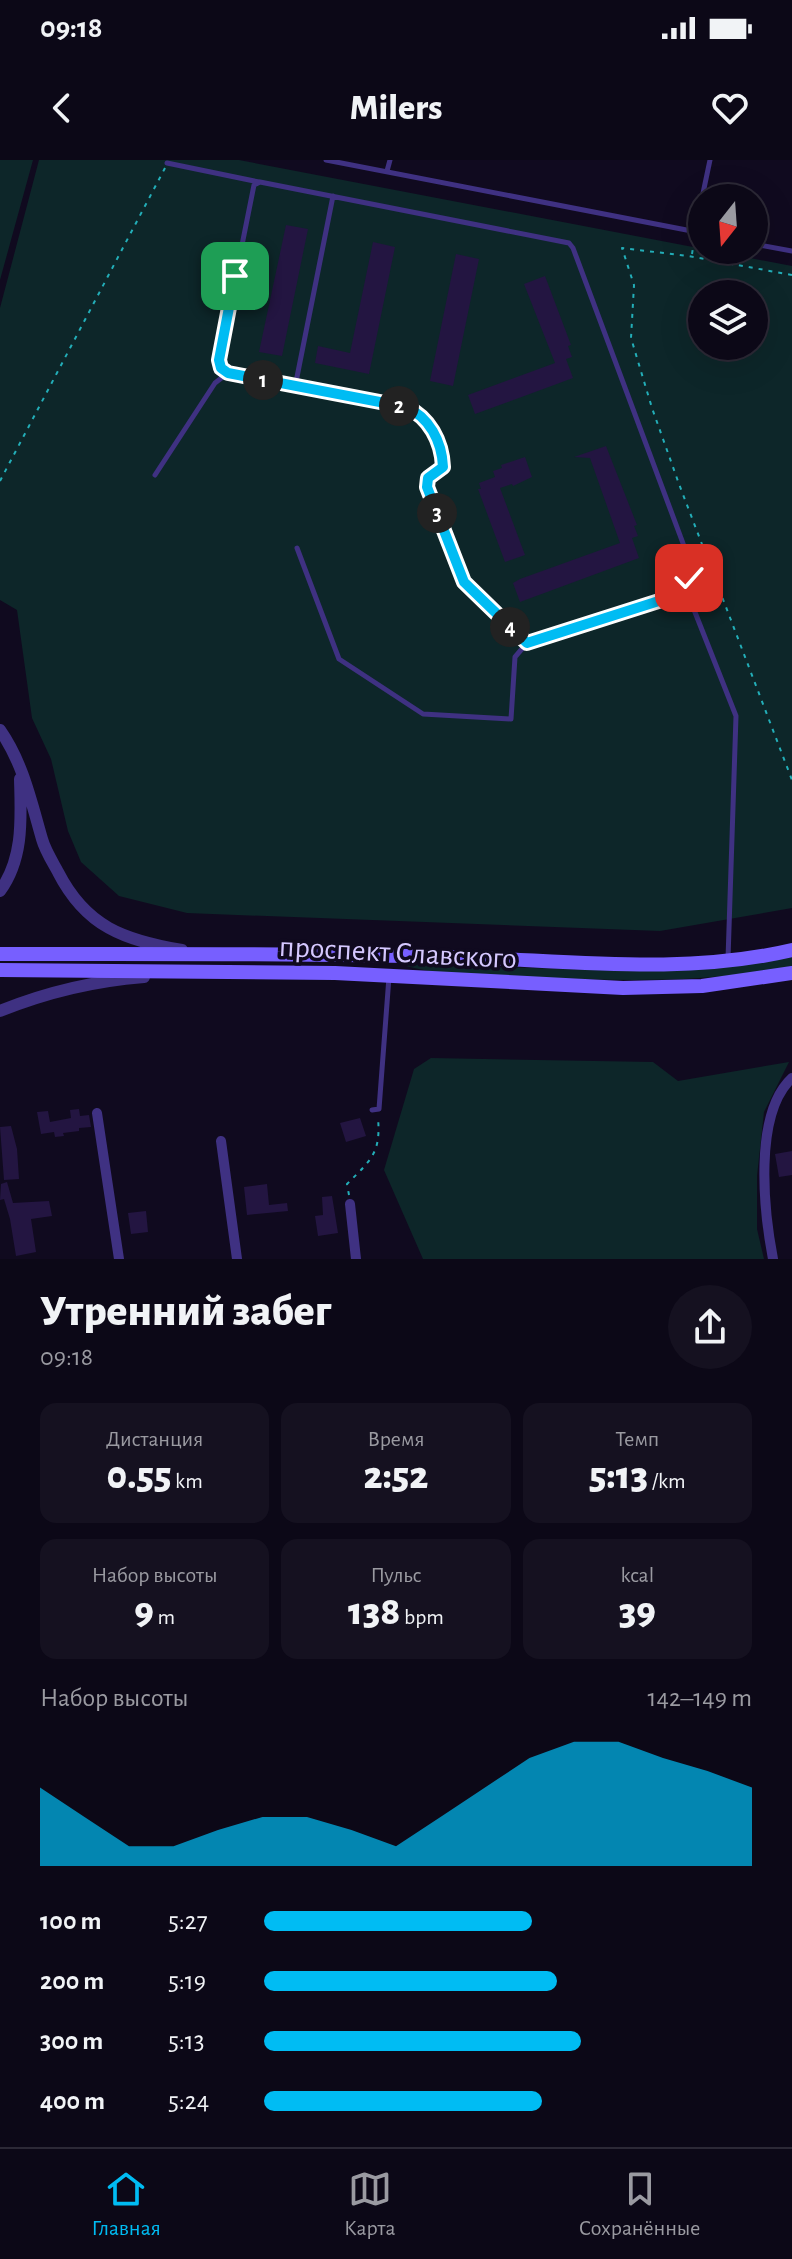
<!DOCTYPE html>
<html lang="ru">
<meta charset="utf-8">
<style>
:root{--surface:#0c0817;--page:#151120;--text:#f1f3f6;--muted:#9a9aa1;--line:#2c2936;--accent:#00bcf3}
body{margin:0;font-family:"Alegreya Sans",sans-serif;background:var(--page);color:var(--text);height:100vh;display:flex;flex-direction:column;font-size:30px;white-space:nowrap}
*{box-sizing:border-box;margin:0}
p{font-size:26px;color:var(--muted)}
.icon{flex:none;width:44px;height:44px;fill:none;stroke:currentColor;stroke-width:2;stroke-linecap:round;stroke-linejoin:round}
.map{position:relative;height:1099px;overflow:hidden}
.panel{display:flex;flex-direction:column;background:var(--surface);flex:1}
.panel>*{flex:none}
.needle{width:52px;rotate:197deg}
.controls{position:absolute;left:688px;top:24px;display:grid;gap:16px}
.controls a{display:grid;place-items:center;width:80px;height:80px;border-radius:50%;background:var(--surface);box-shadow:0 8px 32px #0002,0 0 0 2px var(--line);font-size:40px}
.pin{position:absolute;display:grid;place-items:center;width:68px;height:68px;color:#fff;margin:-34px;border-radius:16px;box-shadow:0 4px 12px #0006}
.km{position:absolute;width:40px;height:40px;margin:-20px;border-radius:50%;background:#222;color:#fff;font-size:22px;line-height:40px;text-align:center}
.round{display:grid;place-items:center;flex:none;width:84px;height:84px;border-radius:42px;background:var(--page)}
.summary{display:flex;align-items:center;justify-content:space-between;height:136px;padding:0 40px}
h1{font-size:44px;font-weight:800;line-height:60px}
.figures{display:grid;grid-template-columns:repeat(3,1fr);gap:12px;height:136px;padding:8px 40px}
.figures div{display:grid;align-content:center;border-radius:16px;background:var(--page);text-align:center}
.figures b{font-size:40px;font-weight:800}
.figures small{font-size:22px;font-weight:400}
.figures p{font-size:22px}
.chart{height:224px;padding:16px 40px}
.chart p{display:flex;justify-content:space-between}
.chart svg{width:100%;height:144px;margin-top:8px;fill:var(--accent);opacity:.7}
ul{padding:0 40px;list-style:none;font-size:26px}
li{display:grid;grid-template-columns:128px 96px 1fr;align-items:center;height:60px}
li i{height:20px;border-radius:10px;background:var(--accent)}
.status{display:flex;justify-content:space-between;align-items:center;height:56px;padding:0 40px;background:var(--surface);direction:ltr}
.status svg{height:22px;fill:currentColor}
header{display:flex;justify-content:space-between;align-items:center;height:104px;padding:0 40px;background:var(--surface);font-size:36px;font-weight:800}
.tab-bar{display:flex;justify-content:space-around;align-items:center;height:112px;border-top:2px solid var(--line);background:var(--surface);font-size:22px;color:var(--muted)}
.tab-bar a{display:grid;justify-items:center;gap:4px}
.tab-bar .on{color:var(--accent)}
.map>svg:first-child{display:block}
</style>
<div class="status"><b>09:18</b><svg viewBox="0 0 49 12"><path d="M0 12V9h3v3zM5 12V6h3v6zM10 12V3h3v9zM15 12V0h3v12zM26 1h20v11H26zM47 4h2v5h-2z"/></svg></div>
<header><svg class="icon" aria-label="back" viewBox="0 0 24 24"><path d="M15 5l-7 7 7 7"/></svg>Milers<svg class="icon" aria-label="heart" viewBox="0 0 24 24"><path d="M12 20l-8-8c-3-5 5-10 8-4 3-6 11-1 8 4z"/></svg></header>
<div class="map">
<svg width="792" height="1099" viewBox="0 0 792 1099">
<rect width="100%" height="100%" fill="#100a1f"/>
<path fill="#0d2629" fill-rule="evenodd" d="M0 0H33L0 120Z
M39 0H239L792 106V748L660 771 187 753 119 736 81 702 68 671 51 599 32 558 17 450 0 440V148ZM702 134H754V186H702Z
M792 793V806C705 824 617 821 529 817 488 816 446 817 406 806L411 804 596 810Z
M431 898 653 902 678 921 789 902 764 952 757 1016V1069L764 1099H423L384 1010 414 909Z"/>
<path fill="#231541" d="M286 65 308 69 282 196 259 192Z
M373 82 395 87 369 214 315 203 318 186 350 193Z
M456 94 479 99 453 226 430 221Z
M545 116 571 185 568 186 572 197 566 199 573 218 475 254 468 235 555 203 524 124Z
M606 286 637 365 634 366 638 376 632 378 639 398 520 442 513 423 520 419 620 383 590 298 574 297Z
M525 297 532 317 513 326 512 324 500 328 525 395 505 402 478 329H481L479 323 495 317 493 311 502 308 501 305Z
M79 949 80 956 89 955 91 967 79 968V971L63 973 64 976 55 977 54 972 41 974 37 952 48 951 50 962 71 958 70 950Z
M360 958 366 976 346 982 340 963Z
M11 966 17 989 19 1019 4 1020 0 967Z
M792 991V1015L779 1017 775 994Z
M7 1022 13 1043 49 1041 52 1056 31 1059 36 1092 16 1096 10 1059 4 1039 0 1040 1 1024Z
M267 1024 269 1045 287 1043 288 1051 247 1055 244 1027Z
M332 1036 338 1073 318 1076 315 1056 323 1055 322 1037Z
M146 1051 148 1072 131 1074 128 1053Z"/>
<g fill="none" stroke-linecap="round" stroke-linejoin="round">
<path stroke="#23aeb8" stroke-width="2" stroke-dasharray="4 6" stroke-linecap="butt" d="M692 94 694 81
M792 115 688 96 622 88 634 125 631 178 652 248 679 324 792 620
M0 321 165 8
M349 1035 347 1024C371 1000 381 993 378 958"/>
<path stroke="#3f3182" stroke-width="5" d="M326 0 702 73
M167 3 259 22
M387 11 390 0
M702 38 710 0
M695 72 702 38
M754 84 792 91
M295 227 333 36
M155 315 215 223 228 213
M297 388 339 499 423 554 511 559 515 497 527 483
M687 432 689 404 684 386 573 88 569 83 260 22 254 25 219 200 221 208 228 213 406 247C429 257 443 281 443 307L428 318 427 327 464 422 527 483 687 432 736 556 728 799
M372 950 379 949 389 817"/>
<path stroke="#3f3182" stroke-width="10" d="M97 953 119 1099
M221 981 237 1099
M350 1044 356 1099
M773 1099C764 1052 753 954 792 918"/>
<path stroke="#3f3182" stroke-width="12" d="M0 570C23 603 31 641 42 679 45 690 52 701 58 712 86 767 124 780 182 790
M0 731C24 698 21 658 20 619
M0 851C47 832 93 821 144 817"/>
<path stroke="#775fff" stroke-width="14" d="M0 794C151 794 303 793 454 797 566 800 682 816 792 790
M0 810 335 813 623 828 702 826 792 813"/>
</g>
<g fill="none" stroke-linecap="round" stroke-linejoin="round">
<g stroke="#fff" stroke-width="16">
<path id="route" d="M235 116 219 200 221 208 228 213 406 247C429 257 442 281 443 307L428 318 427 327 464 422 527 483 687 432 689 418"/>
</g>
<use href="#route" stroke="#00bcf3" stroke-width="10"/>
</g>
<g text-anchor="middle" stroke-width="7" stroke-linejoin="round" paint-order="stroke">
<g font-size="30" fill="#d5c8ff" stroke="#100a1f">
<text transform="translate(398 792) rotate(3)" y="10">проспект Славского</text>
</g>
</g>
</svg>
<div class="controls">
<a><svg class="needle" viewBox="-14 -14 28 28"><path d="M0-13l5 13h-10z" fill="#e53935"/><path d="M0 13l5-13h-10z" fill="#9a9aa1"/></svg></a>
<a><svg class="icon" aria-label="layers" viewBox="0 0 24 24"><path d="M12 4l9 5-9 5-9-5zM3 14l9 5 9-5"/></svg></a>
</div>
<div class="pin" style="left:235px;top:116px;background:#1e9e55"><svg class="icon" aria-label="arrive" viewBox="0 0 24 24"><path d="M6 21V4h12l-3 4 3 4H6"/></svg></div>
<div class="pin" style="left:689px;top:418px;background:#d93025"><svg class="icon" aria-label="check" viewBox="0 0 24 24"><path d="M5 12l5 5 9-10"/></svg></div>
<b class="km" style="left:263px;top:220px">1</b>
<b class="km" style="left:399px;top:246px">2</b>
<b class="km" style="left:437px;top:353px">3</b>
<b class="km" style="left:510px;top:467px">4</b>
</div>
<section class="panel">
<div class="summary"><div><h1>Утренний забег</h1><p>09:18</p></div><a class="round"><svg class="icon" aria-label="share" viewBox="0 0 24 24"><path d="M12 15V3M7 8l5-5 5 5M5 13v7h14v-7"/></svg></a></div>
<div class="figures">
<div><p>Дистанция</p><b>0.55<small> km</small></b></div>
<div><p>Время</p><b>2:52</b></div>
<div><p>Темп</p><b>5:13<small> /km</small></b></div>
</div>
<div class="figures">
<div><p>Набор высоты</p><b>9<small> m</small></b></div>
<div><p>Пульс</p><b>138<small> bpm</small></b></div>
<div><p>kcal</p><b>39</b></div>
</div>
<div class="chart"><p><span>Набор высоты</span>142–149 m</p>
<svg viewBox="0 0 160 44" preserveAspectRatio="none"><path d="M0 44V20L10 29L20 38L30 38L40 33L50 29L60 29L70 33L80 38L90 29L100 20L110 11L120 6L130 6L140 11L150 15L160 20V44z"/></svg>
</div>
<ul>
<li><b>100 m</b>5:27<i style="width:55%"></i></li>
<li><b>200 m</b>5:19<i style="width:60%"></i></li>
<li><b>300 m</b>5:13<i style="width:65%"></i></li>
<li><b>400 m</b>5:24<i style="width:57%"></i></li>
</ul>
</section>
<nav class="tab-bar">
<a class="on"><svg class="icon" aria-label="home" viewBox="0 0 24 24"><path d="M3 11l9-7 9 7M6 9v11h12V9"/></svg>Главная</a>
<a><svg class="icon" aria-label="map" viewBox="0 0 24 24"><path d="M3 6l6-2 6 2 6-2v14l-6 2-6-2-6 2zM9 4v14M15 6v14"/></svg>Карта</a>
<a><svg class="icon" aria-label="saved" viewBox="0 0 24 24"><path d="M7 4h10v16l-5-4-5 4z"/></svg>Сохранённые</a>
</nav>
